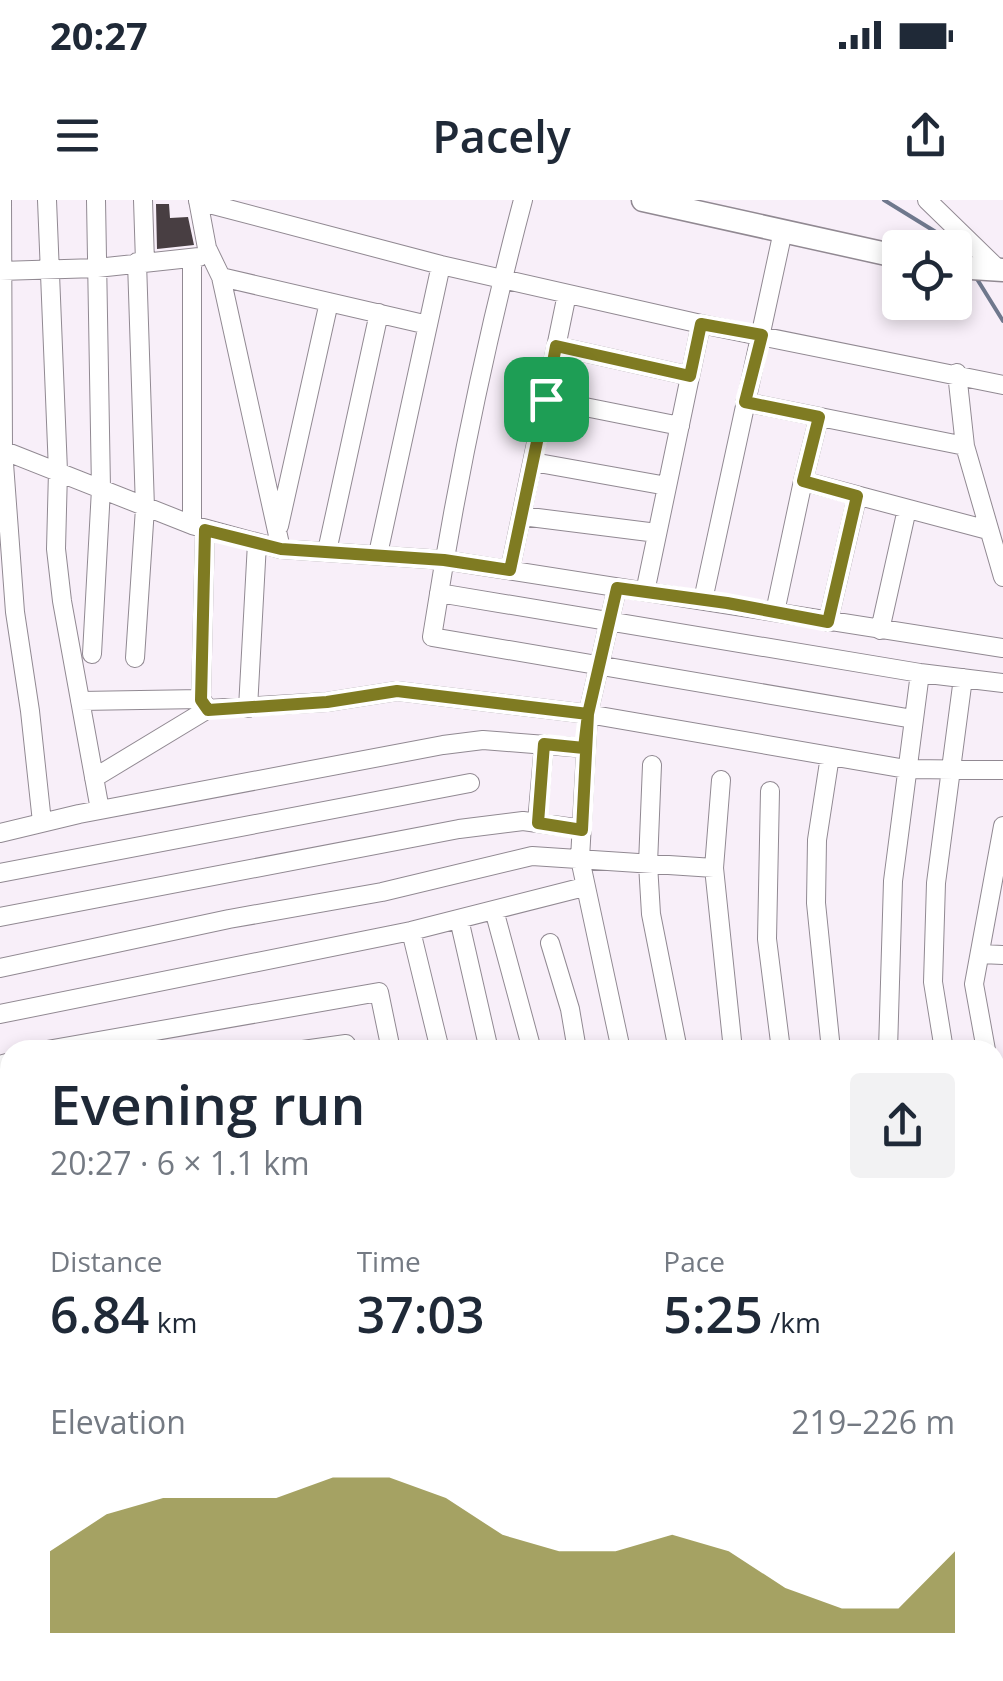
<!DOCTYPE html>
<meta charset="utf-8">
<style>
:root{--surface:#fff;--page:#f2f2f3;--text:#1f2937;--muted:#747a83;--accent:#7f7b22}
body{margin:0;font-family:"Open Sans",sans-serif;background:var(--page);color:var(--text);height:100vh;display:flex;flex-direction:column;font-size:38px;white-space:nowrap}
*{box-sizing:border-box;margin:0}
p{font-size:32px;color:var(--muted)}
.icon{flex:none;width:55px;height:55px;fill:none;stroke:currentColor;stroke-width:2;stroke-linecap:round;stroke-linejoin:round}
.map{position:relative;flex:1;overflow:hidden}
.details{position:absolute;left:0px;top:840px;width:1005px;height:642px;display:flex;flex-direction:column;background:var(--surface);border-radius:30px 30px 0 0;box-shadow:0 5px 15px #0003}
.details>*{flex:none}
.controls{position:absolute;left:882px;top:30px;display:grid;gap:20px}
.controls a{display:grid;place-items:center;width:90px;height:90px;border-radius:10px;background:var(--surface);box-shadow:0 5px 15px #0003;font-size:50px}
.pin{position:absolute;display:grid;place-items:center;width:85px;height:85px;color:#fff;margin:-42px;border-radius:20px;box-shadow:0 5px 15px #0006}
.round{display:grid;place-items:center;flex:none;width:105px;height:105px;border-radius:10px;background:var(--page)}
.head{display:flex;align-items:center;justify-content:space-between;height:170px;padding:0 50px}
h1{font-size:55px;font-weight:600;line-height:75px}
.figures{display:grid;grid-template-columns:repeat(3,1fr);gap:15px;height:170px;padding:10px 50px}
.figures div{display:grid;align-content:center}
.figures b{font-size:50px;font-weight:600}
.figures small{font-size:28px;font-weight:400}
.figures p{font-size:28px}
.chart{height:280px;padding:20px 50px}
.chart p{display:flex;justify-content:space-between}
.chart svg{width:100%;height:180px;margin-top:10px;fill:var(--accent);opacity:.7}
.status{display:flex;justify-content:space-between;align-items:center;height:70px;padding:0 50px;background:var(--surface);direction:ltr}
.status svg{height:28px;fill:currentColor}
header{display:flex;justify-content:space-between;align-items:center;height:130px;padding:0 50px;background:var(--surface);font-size:45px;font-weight:600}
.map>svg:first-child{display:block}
</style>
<div class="status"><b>20:27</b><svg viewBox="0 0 49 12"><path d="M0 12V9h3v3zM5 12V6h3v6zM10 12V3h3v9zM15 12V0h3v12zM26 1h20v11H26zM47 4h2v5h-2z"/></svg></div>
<header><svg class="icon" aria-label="menu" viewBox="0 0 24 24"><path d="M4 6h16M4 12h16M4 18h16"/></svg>Pacely<svg class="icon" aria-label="share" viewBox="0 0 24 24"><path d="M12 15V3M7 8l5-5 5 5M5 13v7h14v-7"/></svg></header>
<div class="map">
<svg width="1003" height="1481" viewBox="0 0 1003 1481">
<rect width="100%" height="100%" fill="#f8eff9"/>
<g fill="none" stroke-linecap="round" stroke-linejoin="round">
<path stroke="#6f788d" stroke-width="4" d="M884 0 957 45 964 58
M977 79 1003 121"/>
</g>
<path fill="#483e42" d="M156 4H169L170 18 188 17 194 45 157 49Z"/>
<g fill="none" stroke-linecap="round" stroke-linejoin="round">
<g stroke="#918992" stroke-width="20">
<path id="minor" d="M2 0 3 250 15 412 30 511 42 622
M47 0 58 271 56 349 62 401 100 610
M143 0 145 62
M198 0 207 48 221 77 281 349
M523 0C485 143 455 290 432 437L913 519
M927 0 999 70
M198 1 441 65 701 124 1003 185
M192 59V325
M0 71 97 68 199 57
M221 77 428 125
M556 146 690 176
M957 173 965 246 1003 377
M545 199 680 226
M745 202 965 246
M819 217 803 281 988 330
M0 249 192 325 281 349 444 360 1003 448
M533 262 667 286
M522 316 657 333
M279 326 329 102
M327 351 379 113
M378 354 441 65
M510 370 567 94
M617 388 588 514 580 659 621 850
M645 392 701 124
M439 393 920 473 1003 483
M703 400 783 31
M775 412 803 281
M828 422 857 297
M880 430 907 309
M92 454 101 289 96 0
M135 458 145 308 137 62
M201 499 205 330
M80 501 201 499 206 506
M248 508 257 343
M830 556 817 640 816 703 831 850
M652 565 648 664 651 714 678 850
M94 578 208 509 327 502 397 491 588 514 906 569 1003 570
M721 580 714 668 733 850
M770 591 767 739 781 850
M537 623 544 544
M0 633 79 614 443 545 483 540 584 548
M0 673 470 583
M494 710 532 850
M0 717 459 629 523 621 582 629
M459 719 489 850
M411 731 440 850
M550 743 570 809 577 850
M980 754 1003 755
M0 768 229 719 382 692 532 656 714 668
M0 814 411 731 584 687
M47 850 379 792 391 850
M303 850 346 844 347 850
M888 850 893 681 920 473
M944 850 933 782 936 683 963 478
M986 850 974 784 1003 626
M0 865 10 862
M995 891 1003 925
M0 913 10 911
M0 957 10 955
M0 1013 10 1043
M995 1064 1003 1086
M0 1093 10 1089
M0 1140 10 1137
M0 1187 10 1183
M0 1231 10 1227
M995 1271 1003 1275
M0 1279 10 1275
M0 1323 10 1320
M995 1330 1003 1372
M0 1367 10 1364
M224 1472 226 1481
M417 1472 419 1481
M460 1472 462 1481
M507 1472 508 1481
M551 1472 552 1481
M596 1472 597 1481
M752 1472 753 1481
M969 1472 971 1481
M635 1475 646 1472
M861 1481 907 1472"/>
</g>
<g stroke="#918992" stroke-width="25">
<path id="tertiary" d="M643 0 900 57
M955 67 1003 70"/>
</g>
<g stroke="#918992" stroke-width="28">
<path id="secondary" d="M995 1051 1003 1047
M22 1481 37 1472"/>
</g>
<use href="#minor" stroke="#fff" stroke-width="18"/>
<use href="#tertiary" stroke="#fff" stroke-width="22"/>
<use href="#secondary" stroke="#fff" stroke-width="25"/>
</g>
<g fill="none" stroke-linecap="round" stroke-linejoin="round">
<g stroke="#fff" stroke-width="20">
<path id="route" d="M546 199 510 370 444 360 281 349 205 330 201 500 208 510 327 502 397 491 588 514 582 630 538 623 544 544 584 548 588 514 617 388 727 403 828 422 857 296 803 281 819 217 745 202 762 135 701 124 690 176 556 146 546 199"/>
</g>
<use href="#route" stroke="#7f7b22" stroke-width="12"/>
</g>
</svg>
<div class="controls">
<a><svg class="icon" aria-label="locate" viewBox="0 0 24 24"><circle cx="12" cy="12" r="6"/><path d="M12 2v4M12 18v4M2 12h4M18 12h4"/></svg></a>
</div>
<div class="pin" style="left:546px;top:199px;background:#1e9e55"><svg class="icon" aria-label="arrive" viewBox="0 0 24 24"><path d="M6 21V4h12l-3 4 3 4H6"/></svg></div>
<section class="details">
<div class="head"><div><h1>Evening run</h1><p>20:27 · 6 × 1.1 km</p></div><a class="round"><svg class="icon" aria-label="share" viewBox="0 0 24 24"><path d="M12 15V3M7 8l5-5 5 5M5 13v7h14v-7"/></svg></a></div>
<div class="figures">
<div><p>Distance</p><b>6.84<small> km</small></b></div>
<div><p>Time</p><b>37:03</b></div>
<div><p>Pace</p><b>5:25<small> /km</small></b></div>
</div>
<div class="chart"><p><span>Elevation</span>219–226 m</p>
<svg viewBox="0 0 160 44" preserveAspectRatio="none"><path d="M0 44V24L10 15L20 11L30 11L40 11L50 6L60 6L70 11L80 20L90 24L100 24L110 20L120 24L130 33L140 38L150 38L160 24V44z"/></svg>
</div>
</section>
</div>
